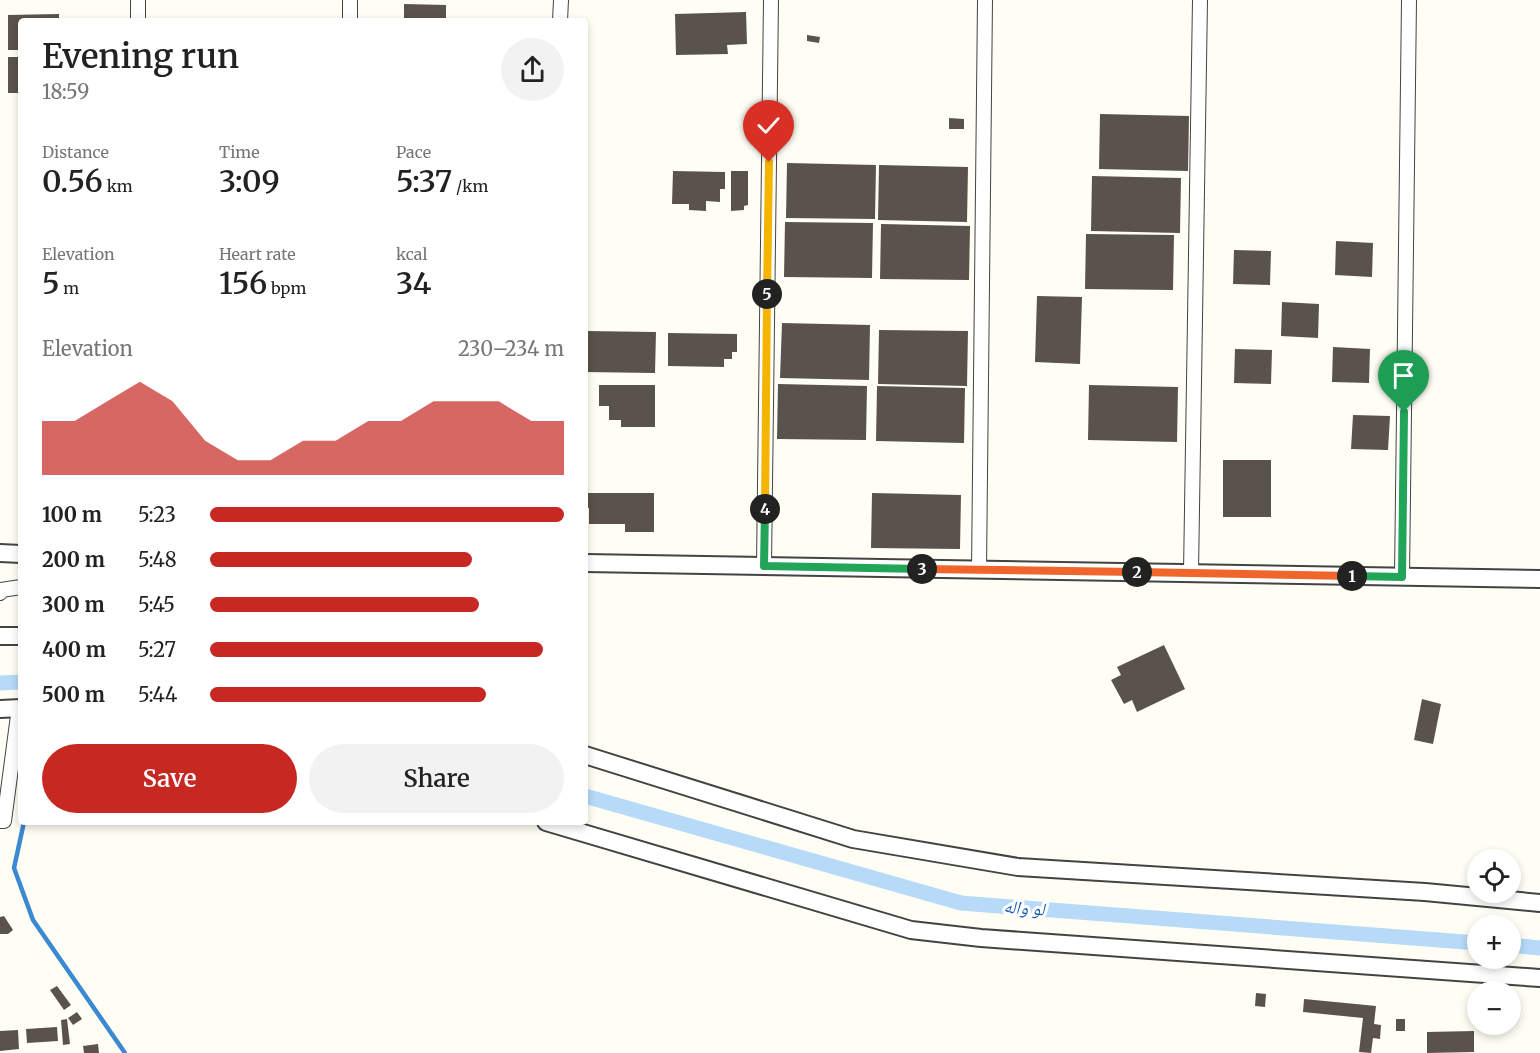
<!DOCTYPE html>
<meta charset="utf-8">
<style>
:root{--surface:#fff;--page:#f2f2f2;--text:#222;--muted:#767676;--accent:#c72822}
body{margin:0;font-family:Merriweather,"Noto Naskh Arabic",serif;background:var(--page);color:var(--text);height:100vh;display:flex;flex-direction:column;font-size:22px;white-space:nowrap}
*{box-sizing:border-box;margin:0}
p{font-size:20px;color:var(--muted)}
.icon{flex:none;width:33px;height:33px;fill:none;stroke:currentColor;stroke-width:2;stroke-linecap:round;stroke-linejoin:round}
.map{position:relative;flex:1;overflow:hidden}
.panel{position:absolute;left:18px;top:18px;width:570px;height:807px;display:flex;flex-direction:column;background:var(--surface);border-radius:6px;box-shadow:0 3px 9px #0003}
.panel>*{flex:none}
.controls{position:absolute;left:1467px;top:849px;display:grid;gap:12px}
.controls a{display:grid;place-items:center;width:54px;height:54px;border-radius:50%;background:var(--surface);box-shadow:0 3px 9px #0003;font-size:30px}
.pin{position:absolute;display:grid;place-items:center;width:51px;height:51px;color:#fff;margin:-62px -26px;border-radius:50% 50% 50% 0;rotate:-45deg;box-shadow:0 0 6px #0007}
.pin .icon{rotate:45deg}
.km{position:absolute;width:30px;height:30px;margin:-15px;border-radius:50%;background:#222;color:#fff;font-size:16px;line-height:30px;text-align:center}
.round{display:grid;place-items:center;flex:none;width:63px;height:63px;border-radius:32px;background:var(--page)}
.summary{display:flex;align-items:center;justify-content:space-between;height:102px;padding:0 24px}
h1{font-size:33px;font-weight:600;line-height:45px}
.metrics{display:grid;grid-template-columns:repeat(3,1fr);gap:9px;height:102px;padding:6px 24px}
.metrics div{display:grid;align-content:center}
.metrics b{font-size:30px;font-weight:600}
.metrics small{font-size:16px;font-weight:400}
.metrics p{font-size:16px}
.chart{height:168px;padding:12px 24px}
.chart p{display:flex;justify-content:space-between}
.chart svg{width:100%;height:108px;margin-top:6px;fill:var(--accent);opacity:.7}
.cta{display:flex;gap:12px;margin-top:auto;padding:12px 24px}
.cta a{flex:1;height:69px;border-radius:36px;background:var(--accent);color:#fff;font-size:24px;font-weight:600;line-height:69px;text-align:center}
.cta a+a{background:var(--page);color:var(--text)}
ul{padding:0 24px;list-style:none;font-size:20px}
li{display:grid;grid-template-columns:96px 72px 1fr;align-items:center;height:45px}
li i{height:15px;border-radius:8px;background:var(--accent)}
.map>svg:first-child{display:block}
</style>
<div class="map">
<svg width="1540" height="1053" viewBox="0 0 1540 1053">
<rect width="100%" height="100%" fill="#fffef4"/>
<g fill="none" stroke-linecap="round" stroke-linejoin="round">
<path stroke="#3b89d2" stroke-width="4.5" d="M24 822 14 868 33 920 125 1053"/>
<path stroke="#b6daf8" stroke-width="15" d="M0 683 21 682
M585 796 961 903 1478 943
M1510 945 1540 948"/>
</g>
<path fill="#5a534c" d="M404 4 446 5V21H404Z
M746 12 747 44 727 45 728 54 676 55 675 14Z
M59 14V21H21V50H8V15Z
M807 35 820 37 819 43 807 41Z
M8 57H21V93H8Z
M1100 114 1189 116 1188 171 1099 169Z
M949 118 964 119V129H949Z
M787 163 876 165 875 219 786 218Z
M879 165 968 167 967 222 878 220Z
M673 171 725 172V189H720V202L706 201V211L689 210V204H672Z
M731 171H748V205L744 206V210L731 211Z
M1092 176 1181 178 1180 233 1091 231Z
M785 222 873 223 872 278 784 277Z
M881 224 970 226 969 280 880 279Z
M1086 234 1174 235 1173 290 1085 289Z
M1336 241 1373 243 1372 277 1335 275Z
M1234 250 1271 251 1270 285 1233 284Z
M1037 296 1082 297 1080 364 1035 362Z
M1282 302 1319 304 1318 338 1281 336Z
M782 323 870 325 869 380 780 378Z
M879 330 968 331 967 386 878 384Z
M585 331 656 332 655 373 585 372Z
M668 333 737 334V352H732V359H724V367L668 366Z
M1333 347 1370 349 1369 383 1332 382Z
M1235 349 1272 350 1271 384 1234 383Z
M778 384 867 386 866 440 777 439Z
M599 385H655V427H621V420H609V406H599Z
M1089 385 1178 387 1177 442 1088 440Z
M877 386 965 388 964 443 876 441Z
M1353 415 1390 416 1388 450 1351 449Z
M1223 460H1271V517H1223Z
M585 493H654V532H625V524H589V508H585Z
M872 493 961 495 960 549 871 548Z
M1164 645 1185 689 1137 712 1132 700 1124 704 1111 680 1121 675 1117 667Z
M1422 699 1441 704 1433 744 1414 740Z
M4 916 13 930 8 934H0V917Z
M57 986 71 1005 64 1010 50 990Z
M1256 993 1266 994 1265 1007 1255 1006Z
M1304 999 1376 1006 1374 1024 1381 1025 1380 1039 1373 1038 1371 1053 1359 1052 1363 1018 1303 1012Z
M77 1012 82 1019 73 1025 68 1018Z
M67 1019 70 1044 63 1045 61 1020Z
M1396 1019H1405V1031H1396Z
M57 1027 58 1041 27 1043 26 1029Z
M18 1030 19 1049 0 1051V1031Z
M1474 1031V1052L1427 1053V1032Z
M98 1044 99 1053H84L83 1046Z"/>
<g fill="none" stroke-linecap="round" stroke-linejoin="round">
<g stroke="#434343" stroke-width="16">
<path id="minor" d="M138 21V0
M350 21V0
M560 21 561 0
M764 566 771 0
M979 570 985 0
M1191 573 1200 0
M1402 577 1409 0
M0 593 1 590 21 587
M0 821H4L19 708"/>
</g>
<g stroke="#434343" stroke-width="20">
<path id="tertiary" d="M0 553 21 554
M585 563 1540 579
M0 636H21
M0 709 21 708
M585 755 853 839 1018 867 1425 892 1540 903
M546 822 911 930 981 938 1540 978"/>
</g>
<use href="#minor" stroke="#fff" stroke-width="14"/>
<use href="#tertiary" stroke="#fff" stroke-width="16"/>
</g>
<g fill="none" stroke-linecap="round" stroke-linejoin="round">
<g stroke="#fff" stroke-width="12">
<path id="split-1" d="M1352 576 1402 577 1404 412"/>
</g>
<g stroke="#fff" stroke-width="12">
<path id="split-2" d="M1137 572 1352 576"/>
</g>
<g stroke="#fff" stroke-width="12">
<path id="split-3" d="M922 569 1137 572"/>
</g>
<g stroke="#fff" stroke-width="12">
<path id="split-4" d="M765 509 764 566 922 569"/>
</g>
<g stroke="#fff" stroke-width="12">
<path id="split-5" d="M765 509 767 294"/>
</g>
<g stroke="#fff" stroke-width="12">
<path id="split-6" d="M767 294 769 162"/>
</g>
<use href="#split-1" stroke="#22a559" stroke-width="8"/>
<use href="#split-2" stroke="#f0652b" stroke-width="8"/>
<use href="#split-3" stroke="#f0652b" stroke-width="8"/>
<use href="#split-4" stroke="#22a559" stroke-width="8"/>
<use href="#split-5" stroke="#f5b400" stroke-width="8"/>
<use href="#split-6" stroke="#f5b400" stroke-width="8"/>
</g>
<g text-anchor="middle" stroke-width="6" stroke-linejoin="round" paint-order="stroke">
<g font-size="18" font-style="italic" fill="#145ba8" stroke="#fff">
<text transform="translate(1024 908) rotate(4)" y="6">لو واله</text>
</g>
</g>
</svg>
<div class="controls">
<a><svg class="icon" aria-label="locate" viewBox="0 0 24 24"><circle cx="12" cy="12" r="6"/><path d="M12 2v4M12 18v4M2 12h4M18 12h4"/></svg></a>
<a>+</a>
<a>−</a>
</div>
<div class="pin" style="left:1404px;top:412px;background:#1e9e55"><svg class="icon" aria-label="arrive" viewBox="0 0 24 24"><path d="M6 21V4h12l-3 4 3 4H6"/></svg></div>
<div class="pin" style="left:769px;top:162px;background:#d93025"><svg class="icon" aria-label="check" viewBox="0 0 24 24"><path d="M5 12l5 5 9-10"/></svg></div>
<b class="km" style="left:1352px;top:576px">1</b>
<b class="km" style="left:1137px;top:572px">2</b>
<b class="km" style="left:922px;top:569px">3</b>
<b class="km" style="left:765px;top:509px">4</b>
<b class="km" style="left:767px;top:294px">5</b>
<section class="panel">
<div class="summary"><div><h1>Evening run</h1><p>18:59</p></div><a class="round"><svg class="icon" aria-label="share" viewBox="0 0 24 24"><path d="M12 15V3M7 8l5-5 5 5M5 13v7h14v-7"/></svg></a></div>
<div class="metrics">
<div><p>Distance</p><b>0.56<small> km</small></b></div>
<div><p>Time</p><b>3:09</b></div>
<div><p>Pace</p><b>5:37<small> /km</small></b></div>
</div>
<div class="metrics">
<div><p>Elevation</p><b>5<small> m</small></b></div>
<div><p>Heart rate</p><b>156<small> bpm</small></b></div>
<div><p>kcal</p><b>34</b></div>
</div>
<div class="chart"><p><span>Elevation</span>230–234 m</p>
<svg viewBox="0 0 160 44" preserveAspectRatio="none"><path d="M0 44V22L10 22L20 14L30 6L40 14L50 30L60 38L70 38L80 30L90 30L100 22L110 22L120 14L130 14L140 14L150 22L160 22V44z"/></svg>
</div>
<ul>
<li><b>100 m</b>5:23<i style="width:100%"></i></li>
<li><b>200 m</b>5:48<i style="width:74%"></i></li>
<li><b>300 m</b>5:45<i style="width:76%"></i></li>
<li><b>400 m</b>5:27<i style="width:94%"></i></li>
<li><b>500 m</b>5:44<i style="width:78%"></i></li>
</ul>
<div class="cta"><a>Save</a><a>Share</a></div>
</section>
</div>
